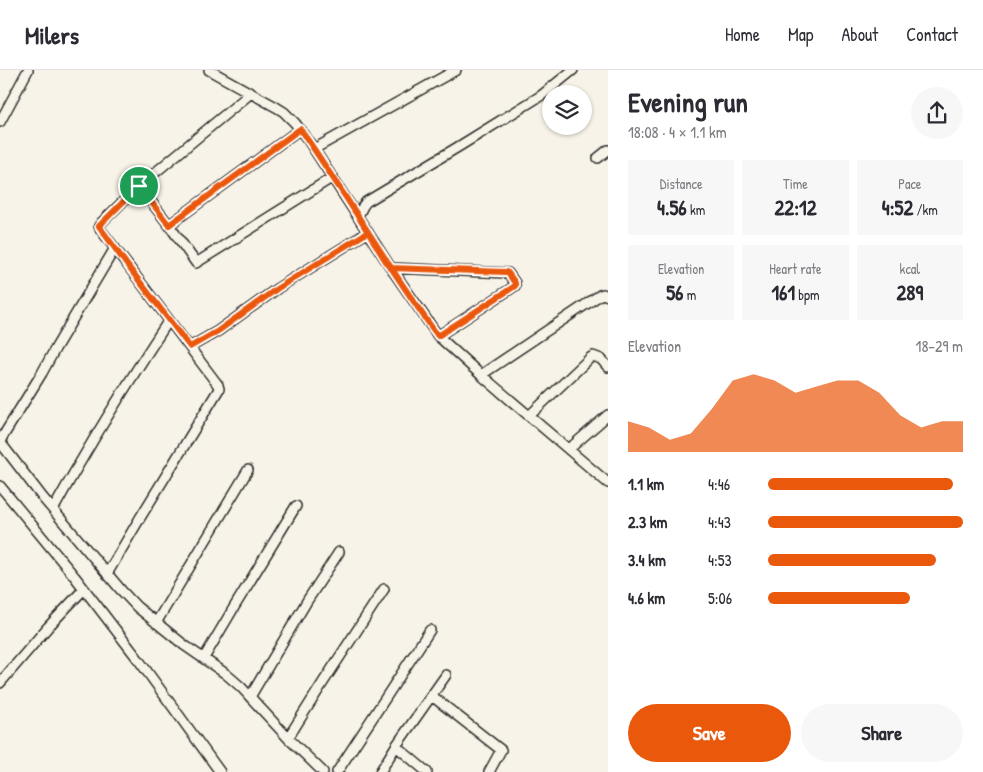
<!DOCTYPE html>
<meta charset="utf-8">
<style>
:root{--surface:#fff;--page:#f7f7f7;--text:#2b2b33;--muted:#7c7c81;--line:#e1e1e2;--accent:#ea580c}
body{margin:0;font-family:"Patrick Hand",sans-serif;background:var(--page);color:var(--text);height:100vh;display:flex;flex-direction:column;font-size:19px;white-space:nowrap}
*{box-sizing:border-box;margin:0}
p{font-size:16px;color:var(--muted)}
.icon{flex:none;width:28px;height:28px;fill:none;stroke:currentColor;stroke-width:2;stroke-linecap:round;stroke-linejoin:round}
.map{position:relative;flex:1;overflow:hidden}
.sheet{display:flex;flex-direction:column;background:var(--surface);width:375px}
.sheet>*{flex:none}
.controls{position:absolute;left:542px;top:15px;display:grid;gap:10px}
.controls a{display:grid;place-items:center;width:50px;height:50px;border-radius:50%;background:var(--surface);box-shadow:0 1px 4px #0004;font-size:25px}
.pin{position:absolute;display:grid;place-items:center;width:42px;height:42px;color:#fff;margin:-21px;border:2px solid #fff;border-radius:50%;box-shadow:0 1px 5px #0007}
.round{display:grid;place-items:center;flex:none;width:52px;height:52px;border-radius:26px;background:var(--page)}
.head{display:flex;align-items:center;justify-content:space-between;height:85px;padding:0 20px}
h1{font-size:28px;font-weight:800;line-height:38px}
.metrics{display:grid;grid-template-columns:repeat(3,1fr);gap:8px;height:85px;padding:5px 20px}
.metrics div{display:grid;align-content:center;border-radius:0px;background:var(--page);text-align:center}
.metrics b{font-size:21px;font-weight:800}
.metrics small{font-size:14px;font-weight:400}
.metrics p{font-size:14px}
.chart{height:140px;padding:10px 20px}
.chart p{display:flex;justify-content:space-between}
.chart svg{width:100%;height:90px;margin-top:5px;fill:var(--accent);opacity:.7}
.action{display:flex;gap:10px;margin-top:auto;padding:10px 20px}
.action a{flex:1;height:58px;border-radius:30px;background:var(--accent);color:#fff;font-size:20px;font-weight:800;line-height:58px;text-align:center}
.action a+a{background:var(--page);color:var(--text)}
ul{padding:0 20px;list-style:none;font-size:16px}
li{display:grid;grid-template-columns:80px 60px 1fr;align-items:center;height:38px}
li i{height:12px;border-radius:6px;background:var(--accent)}
header{display:flex;align-items:center;gap:30px;box-sizing:border-box;height:70px;padding:0 25px;background:var(--surface);border-bottom:1px solid var(--line)}
header strong{font-size:24px}
nav{display:flex;gap:28px;margin-inline-start:auto;font-size:18px}
main{display:flex;flex:1;min-height:0}
.map>svg:first-child{display:block}
</style>
<header>
<strong>Milers</strong>
<nav><a>Home</a><a>Map</a><a>About</a><a>Contact</a></nav>
</header>
<main>
<div class="map">
<svg width="608" height="702" viewBox="0 0 608 702">
<rect width="100%" height="100%" fill="#f7f3e8"/>
<filter id="ink" filterUnits="userSpaceOnUse"><feTurbulence type="fractalNoise" baseFrequency=".02" numOctaves="2"/><feDisplacementMap in="SourceGraphic" scale="10" xChannelSelector="R" yChannelSelector="G"/><feConvolveMatrix kernelMatrix="1 2 1 2 8 2 1 2 1" color-interpolation-filters="sRGB"/></filter>
<g filter="url(#ink)">
<g fill="none" stroke-linecap="round" stroke-linejoin="round">
<g stroke="#2b2b2b" stroke-width="12">
<path id="minor" d="M209 0 276 37 284 42 295 53 308 70 391 198 438 266 481 305 608 413
M0 52 28 0
M314 79 456 0
M598 88 608 80
M139 116 169 155 196 193 333 107
M358 146 363 136 366 132 458 77 542 25 573 0
M169 155 300 59
M391 198 508 203 515 213V216L438 266
M190 277 218 261 278 218 368 162
M481 305 600 225 603 224 608 226
M529 346 590 288 593 286 601 289 608 297
M0 371 42 303 55 279 115 178
M0 372 43 428 121 520 137 537 184 575 226 604 241 617 288 668 323 702
M569 379 608 345
M0 416 75 507 138 589 220 702
M53 440C89 375 128 312 169 250
M107 504 140 448 219 319 218 315 101 160 99 156 101 153 139 116 251 23
M156 553 248 400
M204 588 233 539 296 436
M0 613 48 557 84 519
M432 626 501 680 489 702
M250 627 307 531 339 482
M288 668 324 611 384 519
M396 676 427 702
M337 702 430 560
M380 702 396 676 446 605"/>
</g>
<use href="#minor" stroke="#f7f3e8" stroke-width="9"/>
</g>
</g>
<g fill="none" stroke-linecap="round" stroke-linejoin="round" filter="url(#ink)">
<g stroke="#fff" stroke-width="10">
<path id="route" d="M139 116 99 156 127 195 190 277 218 261 278 218 368 162 390 198 506 202 508 203 515 213V216L438 266C405 221 375 173 345 126 330 104 316 81 300 59L169 155 139 116"/>
</g>
<use href="#route" stroke="#ea580c" stroke-width="6"/>
</g>
</svg>
<div class="controls">
<a><svg class="icon" aria-label="layers" viewBox="0 0 24 24"><path d="M12 4l9 5-9 5-9-5zM3 14l9 5 9-5"/></svg></a>
</div>
<div class="pin" style="left:139px;top:116px;background:#1e9e55"><svg class="icon" aria-label="arrive" viewBox="0 0 24 24"><path d="M6 21V4h12l-3 4 3 4H6"/></svg></div>
</div>
<section class="sheet">
<div class="head"><div><h1>Evening run</h1><p>18:08 · 4 × 1.1 km</p></div><a class="round"><svg class="icon" aria-label="share" viewBox="0 0 24 24"><path d="M12 15V3M7 8l5-5 5 5M5 13v7h14v-7"/></svg></a></div>
<div class="metrics">
<div><p>Distance</p><b>4.56<small> km</small></b></div>
<div><p>Time</p><b>22:12</b></div>
<div><p>Pace</p><b>4:52<small> /km</small></b></div>
</div>
<div class="metrics">
<div><p>Elevation</p><b>56<small> m</small></b></div>
<div><p>Heart rate</p><b>161<small> bpm</small></b></div>
<div><p>kcal</p><b>289</b></div>
</div>
<div class="chart"><p><span>Elevation</span>18–29 m</p>
<svg viewBox="0 0 160 44" preserveAspectRatio="none"><path d="M0 44V29L10 32L20 38L30 35L40 23L50 9L60 6L70 9L80 15L90 12L100 9L110 9L120 15L130 26L140 32L150 29L160 29V44z"/></svg>
</div>
<ul>
<li><b>1.1 km</b>4:46<i style="width:95%"></i></li>
<li><b>2.3 km</b>4:43<i style="width:100%"></i></li>
<li><b>3.4 km</b>4:53<i style="width:86%"></i></li>
<li><b>4.6 km</b>5:06<i style="width:73%"></i></li>
</ul>
<div class="action"><a>Save</a><a>Share</a></div>
</section>
</main>
